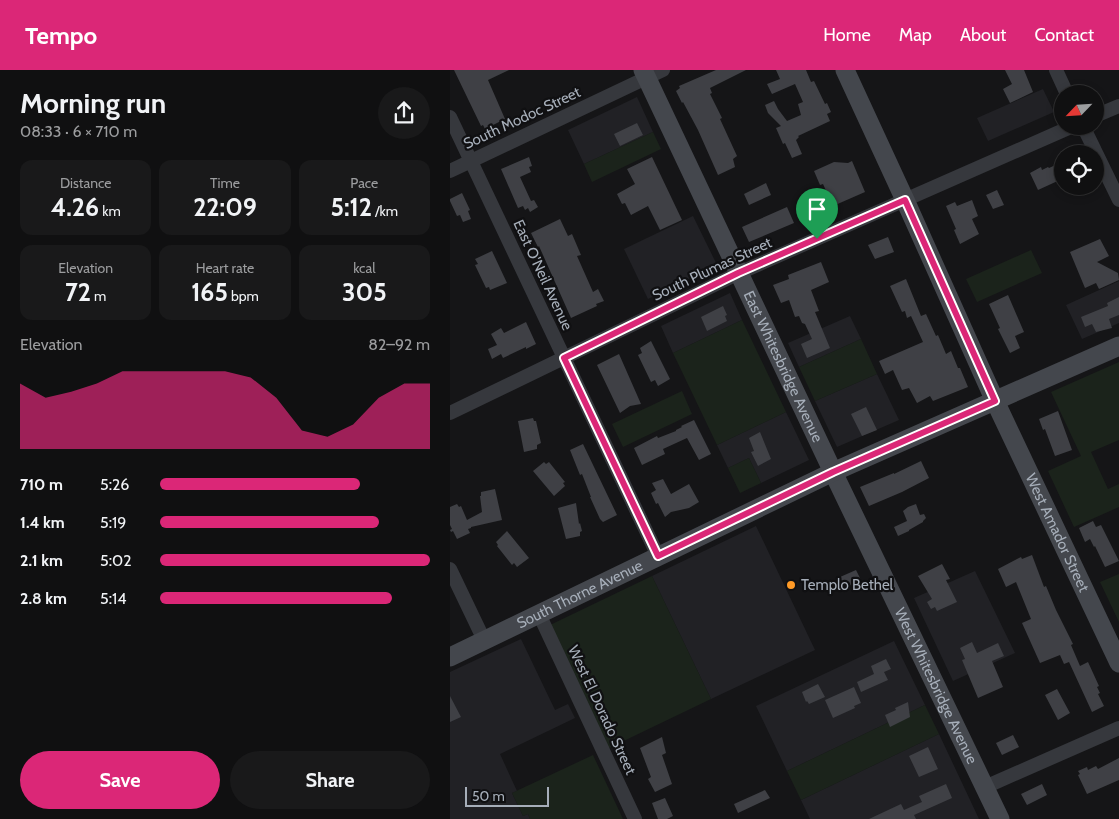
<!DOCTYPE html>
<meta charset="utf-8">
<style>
:root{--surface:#101011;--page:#19191a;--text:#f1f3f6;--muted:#9c9d9f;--line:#303031;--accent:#db2777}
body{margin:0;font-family:Cabin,sans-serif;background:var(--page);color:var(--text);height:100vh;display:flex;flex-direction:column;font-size:19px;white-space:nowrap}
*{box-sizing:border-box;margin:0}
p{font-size:16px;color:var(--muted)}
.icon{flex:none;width:28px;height:28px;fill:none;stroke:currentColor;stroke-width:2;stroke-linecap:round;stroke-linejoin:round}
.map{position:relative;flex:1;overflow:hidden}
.drawer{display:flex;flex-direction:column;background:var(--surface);width:450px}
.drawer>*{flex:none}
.needle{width:32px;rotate:245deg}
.fabs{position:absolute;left:604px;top:15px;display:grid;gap:10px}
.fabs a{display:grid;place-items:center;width:50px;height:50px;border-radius:50%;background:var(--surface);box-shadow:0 2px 8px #0003,0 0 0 1px var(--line);font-size:25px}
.scale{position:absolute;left:15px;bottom:12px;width:84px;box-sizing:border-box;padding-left:5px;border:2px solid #a6aeb9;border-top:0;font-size:14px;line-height:18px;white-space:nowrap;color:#a6aeb9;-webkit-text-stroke:4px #101012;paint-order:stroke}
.pin{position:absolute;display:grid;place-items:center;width:42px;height:42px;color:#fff;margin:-51px -21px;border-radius:50% 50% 50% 0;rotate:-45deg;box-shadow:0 0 5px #0007}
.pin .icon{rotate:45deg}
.round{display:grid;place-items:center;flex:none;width:52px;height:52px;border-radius:26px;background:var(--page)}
.overview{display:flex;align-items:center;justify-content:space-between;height:85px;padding:0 20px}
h1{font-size:28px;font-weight:800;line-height:38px}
.stats{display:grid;grid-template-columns:repeat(3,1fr);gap:8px;height:85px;padding:5px 20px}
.stats div{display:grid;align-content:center;border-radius:12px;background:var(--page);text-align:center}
.stats b{font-size:25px;font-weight:800}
.stats small{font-size:14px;font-weight:400}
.stats p{font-size:14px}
.chart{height:140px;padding:10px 20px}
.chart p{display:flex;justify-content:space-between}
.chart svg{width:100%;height:90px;margin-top:5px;fill:var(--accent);opacity:.7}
.primary-button{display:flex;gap:10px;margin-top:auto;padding:10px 20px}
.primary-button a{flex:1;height:58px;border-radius:30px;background:var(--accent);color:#fff;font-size:20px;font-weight:800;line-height:58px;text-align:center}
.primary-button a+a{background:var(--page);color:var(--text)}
ul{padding:0 20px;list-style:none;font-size:16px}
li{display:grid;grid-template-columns:80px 60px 1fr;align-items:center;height:38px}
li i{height:12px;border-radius:6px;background:var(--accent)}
header{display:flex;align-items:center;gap:30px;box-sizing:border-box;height:70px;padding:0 25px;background:var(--accent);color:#fff}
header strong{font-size:24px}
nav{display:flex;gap:28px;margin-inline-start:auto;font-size:18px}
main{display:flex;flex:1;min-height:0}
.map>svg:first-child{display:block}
</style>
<header>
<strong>Tempo</strong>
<nav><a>Home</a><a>Map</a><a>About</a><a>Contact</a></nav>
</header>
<main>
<section class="drawer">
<div class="overview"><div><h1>Morning run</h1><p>08:33 · 6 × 710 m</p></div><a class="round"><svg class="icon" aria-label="share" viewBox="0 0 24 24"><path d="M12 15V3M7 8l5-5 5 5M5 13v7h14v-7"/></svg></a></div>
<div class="stats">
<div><p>Distance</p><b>4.26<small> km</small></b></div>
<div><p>Time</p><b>22:09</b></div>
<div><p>Pace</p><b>5:12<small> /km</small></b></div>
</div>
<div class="stats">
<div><p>Elevation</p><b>72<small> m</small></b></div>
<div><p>Heart rate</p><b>165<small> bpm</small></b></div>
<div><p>kcal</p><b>305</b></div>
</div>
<div class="chart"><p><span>Elevation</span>82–92 m</p>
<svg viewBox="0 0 160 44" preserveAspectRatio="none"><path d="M0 44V12L10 19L20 16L30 12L40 6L50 6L60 6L70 6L80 6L90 9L100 19L110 35L120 38L130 32L140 19L150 12L160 12V44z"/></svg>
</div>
<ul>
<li><b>710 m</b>5:26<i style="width:74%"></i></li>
<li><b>1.4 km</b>5:19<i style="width:81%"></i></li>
<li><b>2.1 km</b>5:02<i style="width:100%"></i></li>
<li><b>2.8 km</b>5:14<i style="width:86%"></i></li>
</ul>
<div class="primary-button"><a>Save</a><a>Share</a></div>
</section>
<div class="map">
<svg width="669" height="749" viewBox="0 0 669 749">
<rect width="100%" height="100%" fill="#151517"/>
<path fill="#212125" d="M593 19 604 42 538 71 527 48Z
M187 27 203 62 134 94 118 60Z
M243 146 267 195 198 229 174 179Z
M669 211V253L632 269 616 235Z
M280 223 292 250 223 283 211 256Z
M400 246 411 269 349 297 338 273Z
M427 304 449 350 387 377 365 331Z
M336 342 359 390 311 413 299 388 278 398 267 375Z
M306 456 365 580 261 629 202 506Z
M525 501 565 583 503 611 464 528Z
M71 569 105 640 118 634 125 648 50 684 67 721 62 723 73 746 78 744 80 749H0V602Z
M444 571 475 635 337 701 306 636Z
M489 664 529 749H360L351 730Z"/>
<path fill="#1b231b" d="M203 62 211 79 142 112 134 94Z
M581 180 592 203 527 232 516 209Z
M292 250 336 342 267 375 223 283Z
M411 269 427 304 365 331 349 297Z
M669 292V370L641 382 658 419 669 414V437L624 457 598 401 631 386 601 322Z
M232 321 242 344 173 377 162 354Z
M299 388 311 413 290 423 278 398Z
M669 504V552L650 512Z
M202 506 261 629 157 679 100 555Z
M475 635 489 664 351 730 337 701Z
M143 685 173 749H80L78 744 73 746 62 723Z"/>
<path fill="#3f4045" d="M4 0H59L38 10 55 49 35 59 33 55 31 56Z
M266 0H296L260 18 262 23 260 24 272 48 270 49 287 86 283 89 285 97 268 105 248 60 233 32 232 33 226 21 230 18 229 16Z
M326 0H356L361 12 364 11 375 34 377 33 381 42 377 44 380 51 348 66 349 67 346 70 352 84 342 88 335 73 333 74 326 58 331 56 318 43 315 35 324 31 328 39 337 51 351 45 348 34 353 32 345 14 322 24 317 14 330 9Z
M555 0H574L583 22 560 33 553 19 562 14Z
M187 53 193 65 170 76 164 64Z
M79 87 82 96 79 97 81 102 70 107 81 131 84 130 88 137 80 142 78 138 75 140 73 136 68 138 51 99Z
M202 87 232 150 210 160 198 136 181 145 175 133 172 134 167 124 185 114 177 99Z
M402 91 415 122 383 136 373 114 370 115 364 101 384 92 398 93Z
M612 92V109L588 120 580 103 591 97 592 100 598 97 599 98Z
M316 113 321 125 299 135 294 124Z
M547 120 554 135 543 139 536 125Z
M12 123 20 140 18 141 21 149 13 152 10 145 7 146 0 131V129Z
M522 130 528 146 522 149 529 164 510 174 504 160 506 159 496 136 505 132 507 136Z
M337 137 344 153 299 172 292 157Z
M110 149 118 166 122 164 131 185 127 186 143 222 148 219 154 231 146 234 147 236 121 248 89 176 88 177 81 163Z
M438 167 444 182 425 189 418 175Z
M650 169 659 186 647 192 668 203 669 210 649 219 646 213 635 218 620 182Z
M42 181 57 213 40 220 39 217 36 218 25 195 28 194 25 189Z
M371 192 379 212 361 220 369 241 365 242 380 278 357 288 351 274 362 269 355 254 352 253 349 246 345 247 339 230 331 233 323 215 339 209 338 205Z
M456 209 471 246 476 244 486 266 488 265 496 284 501 281 508 298H510L518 317 483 331 480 326 467 333 459 318 452 320 443 300 435 304 429 291 473 272 461 246 457 248 455 241 452 242 440 216Z
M558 225 574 262 565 266 570 278 560 283 548 259 550 258 539 234Z
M669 227V245L659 249 662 258 646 262 642 254 635 257 631 247 658 236 657 233Z
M273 236 277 245 275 246 277 251 257 261 251 247Z
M76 252 86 274 76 279V277L53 288 51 284 42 289 38 279 47 275 41 264 51 258 54 263Z
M201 271 220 309 208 316 205 310 201 312 188 285 192 283 190 278Z
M169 284 191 334 180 336 170 343 147 295Z
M416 337 427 360 412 366 401 344Z
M608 341 622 380 605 386 595 359 593 360 589 349Z
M83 348 84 351H86L91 373 87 375V379L74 382 68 351Z
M244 350 261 384 249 390 237 368 213 379 215 384 192 395 184 378 207 366 208 368 226 361V360L232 357 231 356Z
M310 362 321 389 308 396 301 382 304 381 299 368Z
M133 374 167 445 153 452 150 449 140 427H141L132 404 130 405 120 380Z
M471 391 479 408 452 422 419 436 410 417 444 403V404Z
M94 392 96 394 99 392 115 412 113 413 115 416 104 426 83 401Z
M213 409 221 424 239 414 249 432 239 438 221 442 215 447 208 433 206 434 201 423 206 420 202 413Z
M45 419 52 450 21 457V458L18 459 20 463 7 469 3 461 1 462 0 460 2 459 0 455V437L7 434 9 437 11 436 17 450 32 442 30 426H31V422Z
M126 433 129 454 130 453 132 461 130 462V466L116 469 108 438Z
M466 434 470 445 474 444 476 448 473 451V452L459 460V461L448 466 444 457 457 451 453 441 458 437Z
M643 451 646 457 651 455 669 491 655 497 645 476 644 477 640 469 635 472 629 458Z
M57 461 79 488 67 497 64 493 62 495 47 476 48 475 46 472Z
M582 485 594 517 596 516 606 540 623 574 621 575 630 596 638 592 649 616 647 617 650 623 648 624 654 636 642 642 619 592 614 594 610 585 590 593 572 553 581 549 566 512 556 517 548 499 571 487 572 489Z
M492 494 500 509 496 510 507 532 487 541 485 537 481 539 477 532 482 529 468 506Z
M406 500 411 510 395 518 390 507Z
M522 572 527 583 548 573 554 586 542 591 553 617 528 628 512 590 515 589 510 578Z
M436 589 441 599 434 602 438 610 411 622 407 612 424 604 421 596Z
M368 614 375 627 359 634 357 631 356 632 352 622Z
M404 617 411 633 404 636 405 638 383 648 375 630Z
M607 619 620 643 608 650 595 625Z
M0 626 11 647 0 652Z
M458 632 460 647 440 657 435 645 446 640 445 638Z
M563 665 569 677 552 685 546 673Z
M212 667 216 683 212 685 222 714 205 722 198 709 201 707 190 678Z
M478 677 488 699 469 707 459 686Z
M669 688V710L637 724 628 705 630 704 628 701 637 697 638 700 646 696 648 699Z
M496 714 502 728 464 745 466 749H419L451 734 454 740 472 732 469 726Z
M592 714 597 725 577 735 571 724Z
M315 720 320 728 288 743 284 734Z
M215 728 223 746 217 749H208L202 733Z"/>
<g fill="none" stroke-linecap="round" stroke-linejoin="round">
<path stroke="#36383d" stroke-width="14" d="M606 0 617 24
M645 46 669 36
M0 47 208 486
M633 56 669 130
M0 101 213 0
M0 343 289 203 623 56
M0 499 34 570
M89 544 185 749
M535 717 669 658"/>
<g stroke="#44474d" stroke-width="19">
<path id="s1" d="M193 0 383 402 550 749"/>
<path id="s2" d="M395 0 455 130 545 331 669 593"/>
<path id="s3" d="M0 587 383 402 669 276"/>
</g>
</g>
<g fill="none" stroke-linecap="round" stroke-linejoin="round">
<g stroke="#fff" stroke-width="10">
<path id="route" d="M455 130 545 331 383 402 208 486 114 288 288 203Z"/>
</g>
<use href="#route" stroke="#db2777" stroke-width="6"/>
</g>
<circle fill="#ff9a26" stroke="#101012" stroke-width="2" cx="341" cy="515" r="5"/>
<g text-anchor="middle" stroke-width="4.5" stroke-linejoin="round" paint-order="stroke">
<g font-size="15" fill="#a6aeb9" stroke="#101012">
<text transform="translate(72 48) rotate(-25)" y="5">South Modoc Street</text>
<text transform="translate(262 199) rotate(-25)" y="5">South Plumas Street</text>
<text transform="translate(93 205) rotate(65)" y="5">East O'Neil Avenue</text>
<text dy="5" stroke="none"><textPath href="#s1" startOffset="328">East Whitesbridge Avenue</textPath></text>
<text dy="5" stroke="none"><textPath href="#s2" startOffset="509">West Amador Street</textPath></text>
<text dy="5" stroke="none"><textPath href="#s3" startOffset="144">South Thorne Avenue</textPath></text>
<text dy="5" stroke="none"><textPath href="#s1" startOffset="682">West Whitesbridge Avenue</textPath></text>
<text transform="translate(152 640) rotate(65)" y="5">West El Dorado Street</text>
</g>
<g font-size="15" fill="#a6aeb9" stroke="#101012" text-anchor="start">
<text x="351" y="520">Templo Bethel</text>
</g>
</g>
</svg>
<div class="fabs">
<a><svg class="needle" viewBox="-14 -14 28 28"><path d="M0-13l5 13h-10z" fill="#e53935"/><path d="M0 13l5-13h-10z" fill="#9c9d9f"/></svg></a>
<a><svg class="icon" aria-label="locate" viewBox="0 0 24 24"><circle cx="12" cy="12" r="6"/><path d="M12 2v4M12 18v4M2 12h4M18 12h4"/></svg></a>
</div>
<div class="scale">50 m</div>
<div class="pin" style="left:367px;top:169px;background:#1e9e55"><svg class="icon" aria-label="arrive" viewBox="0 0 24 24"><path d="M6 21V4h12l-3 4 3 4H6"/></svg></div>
</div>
</main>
